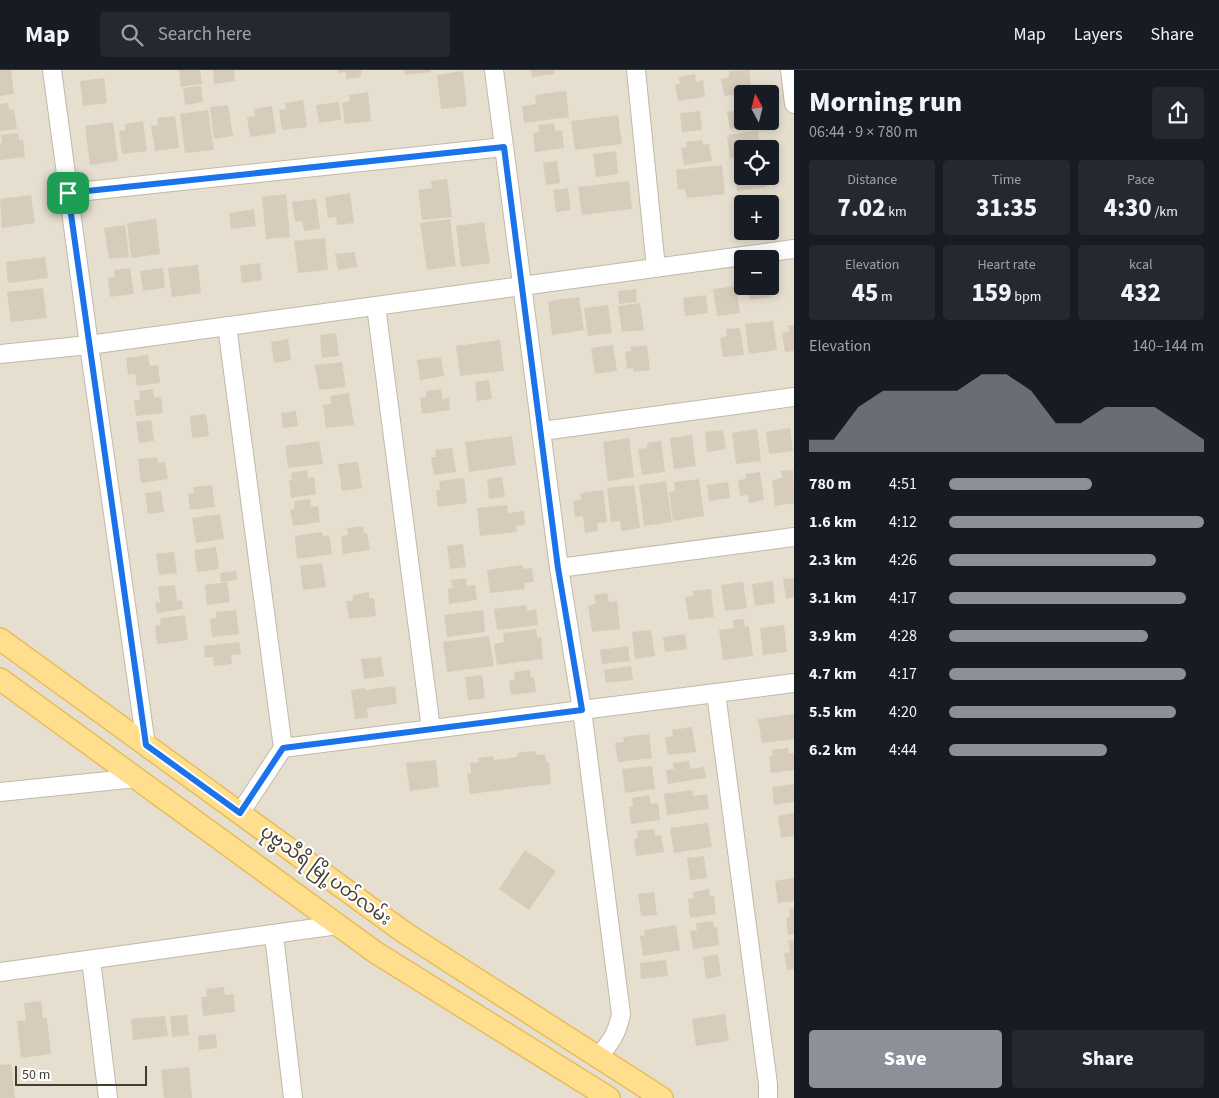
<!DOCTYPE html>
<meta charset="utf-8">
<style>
:root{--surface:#171b24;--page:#242831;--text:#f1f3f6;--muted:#9ea1a6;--line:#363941;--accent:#8c9099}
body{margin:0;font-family:"Source Sans 3","Noto Sans Myanmar",sans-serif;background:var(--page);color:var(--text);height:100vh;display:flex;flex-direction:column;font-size:19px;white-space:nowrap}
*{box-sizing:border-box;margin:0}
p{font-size:16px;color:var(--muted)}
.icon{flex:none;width:28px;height:28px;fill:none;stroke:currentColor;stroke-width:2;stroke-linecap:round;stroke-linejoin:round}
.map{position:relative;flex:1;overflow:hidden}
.details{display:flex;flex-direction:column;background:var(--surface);width:425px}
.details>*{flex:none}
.needle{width:32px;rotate:353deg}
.fabs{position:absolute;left:734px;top:15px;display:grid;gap:10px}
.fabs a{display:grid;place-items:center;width:45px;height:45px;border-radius:5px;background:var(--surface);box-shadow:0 2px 8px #0003;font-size:25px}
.scale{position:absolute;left:15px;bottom:12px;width:132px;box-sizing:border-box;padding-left:5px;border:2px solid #433d32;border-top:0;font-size:14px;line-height:18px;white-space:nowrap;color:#433d32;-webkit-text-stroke:4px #fff;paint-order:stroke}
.pin{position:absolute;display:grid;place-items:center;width:42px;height:42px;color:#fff;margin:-21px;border-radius:10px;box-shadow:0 2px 8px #0006}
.round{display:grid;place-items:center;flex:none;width:52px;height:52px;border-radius:5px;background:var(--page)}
.overview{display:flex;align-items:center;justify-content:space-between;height:85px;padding:0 15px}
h1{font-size:28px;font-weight:800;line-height:38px}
.stats{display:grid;grid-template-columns:repeat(3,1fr);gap:8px;height:85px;padding:5px 15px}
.stats div{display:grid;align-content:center;border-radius:5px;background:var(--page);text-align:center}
.stats b{font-size:25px;font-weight:800}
.stats small{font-size:14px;font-weight:400}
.stats p{font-size:14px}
.chart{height:140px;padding:10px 15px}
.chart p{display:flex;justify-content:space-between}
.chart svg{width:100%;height:90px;margin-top:5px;fill:var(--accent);opacity:.7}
.primary-button{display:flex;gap:10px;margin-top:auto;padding:10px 15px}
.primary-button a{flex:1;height:58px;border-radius:5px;background:var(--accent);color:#fff;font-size:20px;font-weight:800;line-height:58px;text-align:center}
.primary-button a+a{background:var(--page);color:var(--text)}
ul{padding:0 15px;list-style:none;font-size:16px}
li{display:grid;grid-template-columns:80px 60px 1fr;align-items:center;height:38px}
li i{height:12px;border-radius:6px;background:var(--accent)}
header{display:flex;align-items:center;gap:30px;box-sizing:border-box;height:70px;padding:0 25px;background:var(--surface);border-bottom:1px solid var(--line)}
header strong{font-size:24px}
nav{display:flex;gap:28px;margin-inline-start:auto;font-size:18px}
.search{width:350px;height:45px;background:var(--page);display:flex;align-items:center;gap:12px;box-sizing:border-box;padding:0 18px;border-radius:5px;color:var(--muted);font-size:19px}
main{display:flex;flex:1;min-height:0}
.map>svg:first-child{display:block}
</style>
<header>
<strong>Map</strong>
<div class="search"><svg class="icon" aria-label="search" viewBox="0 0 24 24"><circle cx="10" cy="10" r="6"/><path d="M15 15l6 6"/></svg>Search here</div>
<nav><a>Map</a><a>Layers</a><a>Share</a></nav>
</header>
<main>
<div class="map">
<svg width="794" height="1028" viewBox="0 0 794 1028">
<rect width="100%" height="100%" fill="#f2ede2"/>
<path fill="#e6dfd0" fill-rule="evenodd" d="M0 0H794V1028H0ZM742 24H770V51H742ZM742 79H770V106H742ZM742 134H770V161H742ZM742 189H770V216H742Z"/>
<path fill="#d7cbba" d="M0 0H11L14 24 0 26Z
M179 0H200L202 14 181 17Z
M213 0H234L235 11 214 14Z
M338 0H361V7L346 9V2L338 3Z
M404 0H431V2L405 5Z
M531 0H554L555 4 532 7Z
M749 0 752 23 724 26 721 9 729 7V1Z
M463 1 467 36 441 39 437 5Z
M695 4 696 12 703 10 705 27 678 31 675 14H680L679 7Z
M104 8 107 33 83 36 80 11Z
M201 16 203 32 185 35 183 18Z
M566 21 569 47 524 53 522 36 536 34 535 25Z
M368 22 371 51 345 54 342 33 350 31 349 25Z
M303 30 307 57 282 60 279 40 286 39 285 33Z
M339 32 341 50 319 53 316 35Z
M742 32V51H758V55L730 59 727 42 735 41 734 33Z
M8 33 9 40 14 39 17 59 0 61V34Z
M228 35 233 66 214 69 210 37Z
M272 36 276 63 250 67 247 47 255 46 254 39Z
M208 40 214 80 185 83 180 44Z
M700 41 702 60 682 62 680 43Z
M618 45 622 74 575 80 571 51Z
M175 46 179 78 155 81 151 56 158 55 157 48Z
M143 51 147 81 122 84 119 61 126 60 125 54Z
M113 52 118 91 90 95 85 56Z
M554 53 555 61 562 60 564 78 535 82 533 63 539 62 538 55Z
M758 61 760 79H742V86L730 88 727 65Z
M18 63 19 70H23L25 87 0 90V73H2L1 65Z
M702 70 703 75 709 74 712 91 684 95 681 78 687 77 686 72Z
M616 81 618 104 596 107 593 84Z
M557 91 560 113 546 115 543 93Z
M722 95 725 124 687 128 685 119 678 120 676 100Z
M742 95V106H765L767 117 737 121 734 96Z
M447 109 452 147 422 150 418 120 432 118 431 111Z
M629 111 632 139 582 145 578 117Z
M568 118 571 140 556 142 553 120Z
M350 123 354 153 337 155 336 147 328 148 325 127Z
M286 124 290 167 266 169 262 127Z
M31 125 35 153 2 158 0 129Z
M316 129 320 159 304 161 302 151 295 152 292 132Z
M254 139 256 156 231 159 229 143Z
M156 149 160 184 131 188 127 153Z
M450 149 456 196 427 200 420 153Z
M484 152 490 193 461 197 456 156Z
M125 155 129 187 109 189 104 158Z
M325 168 328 200 298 203 294 171Z
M355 182 357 197 338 200 335 184Z
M45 187 48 208 8 213 6 192Z
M260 193 262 210 242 213 240 196Z
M198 195 201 223 172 227 168 198Z
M130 198 134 224 110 227 108 208 115 207 114 200Z
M163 198 165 218 143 221 140 201Z
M736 216 740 243 717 246 713 219Z
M748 216H769L771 227 750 230Z
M43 218 47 248 11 252 7 222Z
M636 219 637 232 619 234 618 221Z
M706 225 708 243 685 246 683 228Z
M579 227 584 260 552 265 548 231Z
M640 233 644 260 622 262 618 236Z
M608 235 612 263 588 266 584 238Z
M773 251 777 280 749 284 745 254Z
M788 255H794V281L785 282 782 263 789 262Z
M740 258 744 285 723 287 720 268 727 266 726 259Z
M336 263 339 286 322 288 320 265Z
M288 269 291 290 274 293 271 272Z
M500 270 504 301 460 306 456 276Z
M613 275 617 301 595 304 591 278Z
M647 275 650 300 634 302 633 298 627 299 625 282 631 281V277Z
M148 285 150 296 158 295 160 313 137 316 135 304 128 305 126 288Z
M441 287 444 306 420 310 417 290Z
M342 292 346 317 319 320 315 295Z
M489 310 492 329 477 331 475 312Z
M153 319 154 328 161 327 163 343 136 346 134 330H140L139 321Z
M441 319 442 329 449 328 450 340 422 344 420 328 426 327V321Z
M349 323 354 355 326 358 323 335 331 334 330 326Z
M296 341 298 356 283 358 281 343Z
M206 344 209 366 192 368 190 346Z
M151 350 154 371 139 373 136 352Z
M790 358 793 381 769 384 766 362Z
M757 359 761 391 736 394 732 363Z
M723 360 726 379 707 382 705 362Z
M692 365 696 396 674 399 670 368Z
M512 366 516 395 469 402 465 372Z
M629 368 634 407 608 411 603 372Z
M319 371 323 394 288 398 285 376Z
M661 371 665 402 642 405 638 379 647 378V373Z
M452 378 456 402 434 405 431 387H436L435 380Z
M157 387 158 393 165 392 168 409 141 413 138 389Z
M358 392 362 418 342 421 338 394Z
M307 400 308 408 314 407 316 424 291 428 289 410H292L291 403Z
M793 400 794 433 775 436 772 410 782 408 781 401Z
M760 402 764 430 749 433 748 425 740 426 738 410 746 409 745 404Z
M502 407 505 427 489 429 487 409Z
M464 408 467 433 438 437 436 420H440L439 411Z
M699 409 704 446 673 451 669 422 675 421 674 412Z
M666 411 672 452 644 456 639 415Z
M728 412 730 428 709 431 707 415Z
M212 415 215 437 190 440 188 424 194 423 193 417Z
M634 415 640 458 621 461 620 451 611 452 607 418Z
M603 420 607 452 597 453 598 461 585 463 583 446 575 447 573 431 581 430 580 423Z
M161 421 164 442 148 444 145 423Z
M310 429 311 437 318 436 320 452 293 456 290 440 295 439 294 431Z
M507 435 508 443 524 441 525 455 516 456 517 462 480 466 477 438Z
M220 444 224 469 196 473 192 448Z
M363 456 364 463H367L370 480 343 484 341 466 348 465 347 458Z
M322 462 323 466 329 465 332 484 297 489 295 466Z
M463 474 466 497 450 499 447 476Z
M216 477 219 499 197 502 194 480Z
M174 482 177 503 159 505 156 484Z
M322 493 326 517 303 520 300 496Z
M522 495 523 499 532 498 534 512 524 513 525 519 490 523 487 500Z
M236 501 237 510 221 512 220 503Z
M466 508 467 516 475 515 477 530 449 534 448 519 453 518 451 510Z
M794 508V527L786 529 783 509Z
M773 511 775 533 755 536 752 514Z
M227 512 230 532 207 535 205 515Z
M743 512 747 538 725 541 721 515Z
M175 515 177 531 182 530 183 539 157 543 155 533 160 532 158 517Z
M711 519 714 547 689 550 685 527 693 526V521Z
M369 522V528H374L376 546 349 549 346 531H353V525Z
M607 523 609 532 617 531 620 559 592 562 588 535 596 534 594 525Z
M526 535 527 541 536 539 538 555 497 560 494 539Z
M236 540 239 564 212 567 210 549 216 548V542Z
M483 540 485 562 447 567 444 545Z
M185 545 188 570 157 574 155 556 161 555 160 548Z
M744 549 745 557 749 556 753 586 723 590 719 560 734 558 733 550Z
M784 555 787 582 763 585 760 558Z
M536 559 537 568 541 567 543 589 497 595 494 574 504 572 503 563Z
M651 560 655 586 635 589 632 562Z
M685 564 687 579 665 582 663 567Z
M489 566 494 596 447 602 443 572Z
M239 572 241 584 231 585 232 594 214 596 213 587H205L204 576Z
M628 576 630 591 602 594 600 580Z
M381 587 384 606 364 609 361 589Z
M631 596 633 610 606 613 604 600Z
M530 600 531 608 534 607 536 622 511 625 509 610H515L514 602Z
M482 605 485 628 468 630 465 607Z
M395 616 397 634 367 638 368 648 355 649 351 620 365 618V620Z
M794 644V669L762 673 758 649Z
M692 657 696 682 668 685 665 668 673 666 672 660Z
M649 664 652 688 618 692 615 673 624 672 623 667Z
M788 678 789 683H794V700L771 703 769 686 773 685 772 680Z
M535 681 536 685 545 684 546 692H549L551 714 470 724 467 703H471L470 693 479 692 478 688 493 686 494 690 517 687V683Z
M436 690 439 717 410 721 406 693Z
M689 691 691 699 704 697 706 708 668 714 666 700 674 699 673 693Z
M652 696 655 719 625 723 622 699Z
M794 714V732L774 735 772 717Z
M692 720 693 726 707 724 709 739 667 745 664 724Z
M649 725 651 734 658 733 660 750 631 754 629 737 633 736 632 728Z
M794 743V766L781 768 778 746Z
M708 753 712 777 674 783 670 758Z
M654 759 655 766 661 765 664 782 636 786 634 769 638 768 637 761Z
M525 780 556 801 529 840 499 819Z
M704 786 707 808 690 810 687 788Z
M794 808V831L778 833 775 811Z
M709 819 710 826H714L716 844 690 848 688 829 694 828 693 822Z
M654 822 657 845 641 846 638 824Z
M794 838V864L788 865 786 848 790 847 789 839Z
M713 851 714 857H717L719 875 693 879 690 861 697 860 696 853Z
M676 855 680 880 643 886 640 866 645 865 644 860Z
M794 870V899L787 900 784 883 790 882 788 871Z
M718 884 721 906 706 909 703 887Z
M666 890 668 906 641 909 640 893Z
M224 917 225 925 234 924 235 942 203 946 201 927H207L206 919Z
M41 931 43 948H47L51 984 21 988 17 951 26 950 24 933Z
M725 944 729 971 696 976 692 949Z
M187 945 189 965 172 967 170 946Z
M165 946 168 966 133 970 131 949Z
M216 964 217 978 199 980 198 966Z
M11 994 15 1028H0V995Z
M189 997 192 1028H164L161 1000Z"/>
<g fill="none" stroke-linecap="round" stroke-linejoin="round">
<g stroke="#c0b8a7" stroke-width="20">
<path id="minor" d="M52 0 89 275 146 675
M494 0 559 498 582 640 621 944C617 964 611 972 598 987
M636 0 656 198
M790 0 794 34
M68 123 504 77
M376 236 431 659
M227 256 283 678 240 743
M0 284 89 275 794 179
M542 361 794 327
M559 498 794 467
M716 623 768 1014V1028
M283 678 794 613
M0 722 137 708
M274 865 293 1028
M91 890 108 1028
M0 902 338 855"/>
</g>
<g stroke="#e8bd59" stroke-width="24">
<path id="major" d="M0 569 405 863 662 1028
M0 609 375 882 609 1028"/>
</g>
<use href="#minor" stroke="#fff" stroke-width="18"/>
<use href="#major" stroke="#ffde8e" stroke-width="21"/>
</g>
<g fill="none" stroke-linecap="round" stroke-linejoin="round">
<g stroke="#fff" stroke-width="10">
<path id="route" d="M504 77 558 498 582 640 283 678 240 743 146 675 68 123Z"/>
</g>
<use href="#route" stroke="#1a73e8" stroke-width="6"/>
</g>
<g text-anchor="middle" stroke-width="4.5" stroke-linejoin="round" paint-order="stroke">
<g font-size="18" fill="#433d32" stroke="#fff">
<text transform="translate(326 805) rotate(36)" y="6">ပုဗ္ဗသီရိ မြို့ပတ်လမ်း</text>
</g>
</g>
</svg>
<div class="fabs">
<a><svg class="needle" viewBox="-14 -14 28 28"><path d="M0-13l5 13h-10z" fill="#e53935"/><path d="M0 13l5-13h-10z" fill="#9ea1a6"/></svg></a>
<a><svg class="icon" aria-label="locate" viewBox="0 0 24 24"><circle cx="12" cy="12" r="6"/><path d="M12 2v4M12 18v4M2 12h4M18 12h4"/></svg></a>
<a>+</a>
<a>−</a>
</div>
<div class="scale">50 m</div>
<div class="pin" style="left:68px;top:123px;background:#1e9e55"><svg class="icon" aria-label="arrive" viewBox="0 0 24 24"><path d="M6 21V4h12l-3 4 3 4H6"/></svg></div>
</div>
<section class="details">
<div class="overview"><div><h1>Morning run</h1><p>06:44 · 9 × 780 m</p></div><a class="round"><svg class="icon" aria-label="share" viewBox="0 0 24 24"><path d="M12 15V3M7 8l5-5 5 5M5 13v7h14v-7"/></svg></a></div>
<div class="stats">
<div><p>Distance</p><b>7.02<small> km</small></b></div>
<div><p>Time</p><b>31:35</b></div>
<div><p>Pace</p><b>4:30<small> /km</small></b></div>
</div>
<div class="stats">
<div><p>Elevation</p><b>45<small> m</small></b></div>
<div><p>Heart rate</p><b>159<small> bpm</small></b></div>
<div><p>kcal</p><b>432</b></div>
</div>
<div class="chart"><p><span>Elevation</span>140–144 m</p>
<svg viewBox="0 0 160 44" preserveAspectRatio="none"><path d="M0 44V38L10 38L20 22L30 14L40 14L50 14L60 14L70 6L80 6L90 14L100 30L110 30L120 22L130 22L140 22L150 30L160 38V44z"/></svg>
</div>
<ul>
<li><b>780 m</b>4:51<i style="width:56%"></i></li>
<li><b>1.6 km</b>4:12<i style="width:100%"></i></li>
<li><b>2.3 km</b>4:26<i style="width:81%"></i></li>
<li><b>3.1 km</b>4:17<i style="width:93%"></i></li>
<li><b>3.9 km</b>4:28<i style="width:78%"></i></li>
<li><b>4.7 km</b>4:17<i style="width:93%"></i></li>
<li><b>5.5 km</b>4:20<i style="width:89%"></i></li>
<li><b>6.2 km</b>4:44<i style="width:62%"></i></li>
</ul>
<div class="primary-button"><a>Save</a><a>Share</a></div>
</section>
</main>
